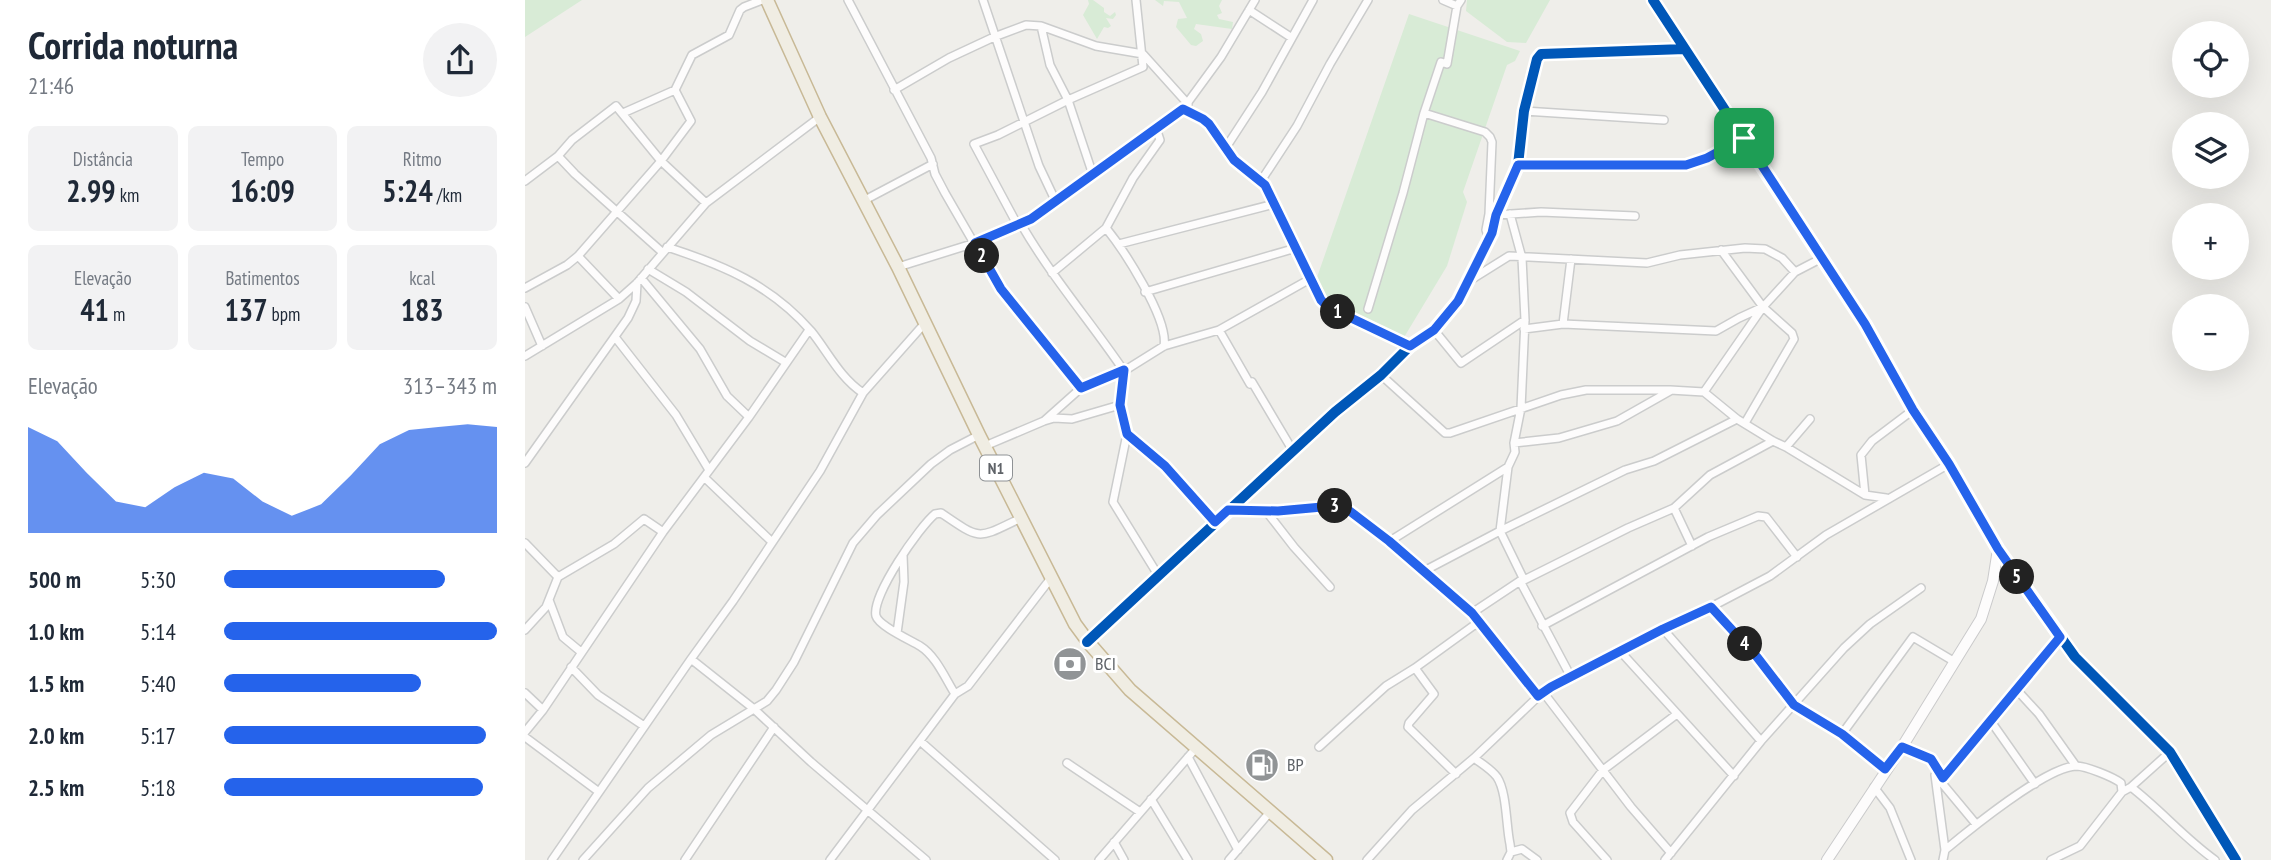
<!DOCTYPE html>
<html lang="pt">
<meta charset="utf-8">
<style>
:root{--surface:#fff;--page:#f2f2f3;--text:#1f2937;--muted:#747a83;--accent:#2563eb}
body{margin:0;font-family:"PT Sans Narrow",sans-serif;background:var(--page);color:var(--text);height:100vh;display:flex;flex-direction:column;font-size:26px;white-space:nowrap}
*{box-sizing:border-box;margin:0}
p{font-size:23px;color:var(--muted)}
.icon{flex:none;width:38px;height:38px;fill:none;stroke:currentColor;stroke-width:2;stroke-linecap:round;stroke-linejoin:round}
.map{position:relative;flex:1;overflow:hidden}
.drawer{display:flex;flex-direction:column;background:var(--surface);width:525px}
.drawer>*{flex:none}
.buttons{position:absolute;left:1647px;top:21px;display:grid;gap:14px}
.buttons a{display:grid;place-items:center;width:77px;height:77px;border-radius:50%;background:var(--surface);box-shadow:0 7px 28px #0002;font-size:35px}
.pin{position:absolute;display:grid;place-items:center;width:60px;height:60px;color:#fff;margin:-30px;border-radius:14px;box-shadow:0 4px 10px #0006}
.km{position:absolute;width:35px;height:35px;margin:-18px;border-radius:50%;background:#222;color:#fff;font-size:19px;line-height:35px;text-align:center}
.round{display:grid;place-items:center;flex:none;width:74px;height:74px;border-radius:37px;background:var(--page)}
.head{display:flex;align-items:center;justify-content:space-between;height:119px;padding:0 28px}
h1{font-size:38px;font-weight:600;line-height:52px}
.stats{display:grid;grid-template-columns:repeat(3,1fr);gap:10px;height:119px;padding:7px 28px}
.stats div{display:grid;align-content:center;border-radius:10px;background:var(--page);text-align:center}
.stats b{font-size:30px;font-weight:600}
.stats small{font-size:19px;font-weight:400}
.stats p{font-size:19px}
.chart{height:196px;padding:14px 28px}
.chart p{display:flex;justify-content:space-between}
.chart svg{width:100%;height:126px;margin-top:7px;fill:var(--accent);opacity:.7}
ul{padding:0 28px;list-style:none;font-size:23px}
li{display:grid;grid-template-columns:112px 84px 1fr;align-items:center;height:52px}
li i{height:18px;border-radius:9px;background:var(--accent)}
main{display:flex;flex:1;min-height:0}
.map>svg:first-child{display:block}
</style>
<main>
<section class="drawer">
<div class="head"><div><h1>Corrida noturna</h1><p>21:46</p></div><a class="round"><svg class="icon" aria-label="share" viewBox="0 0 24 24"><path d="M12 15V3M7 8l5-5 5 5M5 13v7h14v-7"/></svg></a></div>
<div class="stats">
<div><p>Distância</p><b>2.99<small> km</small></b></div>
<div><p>Tempo</p><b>16:09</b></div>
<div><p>Ritmo</p><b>5:24<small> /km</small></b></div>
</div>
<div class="stats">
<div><p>Elevação</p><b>41<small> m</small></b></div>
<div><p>Batimentos</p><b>137<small> bpm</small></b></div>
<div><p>kcal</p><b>183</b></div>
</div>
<div class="chart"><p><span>Elevação</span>313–343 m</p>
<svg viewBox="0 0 160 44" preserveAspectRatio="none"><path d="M0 44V7L10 12L20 23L30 33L40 35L50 28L60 23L70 25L80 33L90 38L100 34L110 24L120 13L130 8L140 7L150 6L160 7V44z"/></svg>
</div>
<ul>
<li><b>500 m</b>5:30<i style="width:81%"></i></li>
<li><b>1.0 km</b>5:14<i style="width:100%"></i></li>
<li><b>1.5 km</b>5:40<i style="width:72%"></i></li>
<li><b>2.0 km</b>5:17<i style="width:96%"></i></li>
<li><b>2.5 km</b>5:18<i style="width:95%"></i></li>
</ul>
</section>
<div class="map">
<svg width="1746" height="860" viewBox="0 0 1746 860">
<rect width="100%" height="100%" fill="#efeeea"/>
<path fill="#d8ebd6" d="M0 0H57L0 37Z
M563 0H568L579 8V12L585 16 590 12 591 15 588 19 581 18 586 26 583 28 579 27 572 39 558 15 564 4Z
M630 0H697L694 6 697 13 692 15 694 19 708 22 707 29 671 24 669 29 676 34 678 41 671 46 666 45 651 27 653 19 662 18 654 2 639 1 638 6Z
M942 0H1025L1001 43 982 42 941 11Z
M884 14 995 51 990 61 982 65 938 192 942 202 922 266 878 339 803 299 793 291 790 283Z"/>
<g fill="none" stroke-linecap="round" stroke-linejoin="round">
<g stroke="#cbcccc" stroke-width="10">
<path id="street" d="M323 0 406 158 410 174 420 193 472 283 556 388
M458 0 514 166 531 202
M918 0 932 6
M724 10 767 38
M516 26 525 65 543 100 568 175
M369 90 424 58 469 37 501 25 516 26 571 46 618 54 663 104
M658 109 678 119 709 160 740 185 796 300 804 307 885 346
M999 111 1139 120
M98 113 150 90 167 55 204 35 215 10 219 7 237 0
M899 113 960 132 965 137 967 142 964 214 961 230 964 239
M700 149 737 92 788 0
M33 156 50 174 137 252
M993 165H1161L1182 158 1219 138
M0 181 33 156 47 140 91 106 136 161 181 203
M736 181 772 126 805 64 843 0
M338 201 408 164
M985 214 997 258 1000 320 996 408 989 443 990 452 983 467 975 531 999 580 995 581 1046 677
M971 215 1016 212 1110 216
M496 224C526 276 565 321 599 371L595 405 602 434 588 502 633 575
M493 226 449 144 473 135 543 100 618 67 611 0
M581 228C598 249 644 319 639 346
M594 244 749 204
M142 247C198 265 246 285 286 331 303 352 315 378 338 393
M1196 250 1238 307 1267 333 1269 339 1220 423
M53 256 94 299
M373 267 450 243 506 219 658 109 696 57 730 0
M123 269 161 292 225 341 260 362
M527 273 581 228 608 178 635 140 631 128
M116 278 175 349 202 396 224 417
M944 281 984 256 1122 263 1155 255 1220 248 1240 249 1257 258 1270 272 1297 258
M0 288 42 265 53 256 136 161 166 121 150 90
M620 292 771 248
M0 307 17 346
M843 309 878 193 899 113 916 62 922 64 932 6 936 0
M1038 324 1046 259
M999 329 1038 324 1191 331 1214 318 1238 307 1270 272
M694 330 725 384 727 382 768 451
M909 330 936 363 1000 320
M90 337 151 415 184 470
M0 356 94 299 112 283 181 203 295 117
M856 375 920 433H925L1036 395 1061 390H1145L1179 392 1212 419 1248 441 1261 447 1340 495 1361 498
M1179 392 1238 307
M519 421 556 388 599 371 639 346 694 330 785 279
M602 434 640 466 689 522
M989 443 1034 438 1092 421 1145 391
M460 446 519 421 529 418 547 419 595 405
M1261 447 1285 419
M0 463 103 318 111 301 112 283
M180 478 247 542
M1340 495 1336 455 1347 441 1388 410
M1149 508 1167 546
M703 510 753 511 808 506 823 509 865 541 947 613 1013 697
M741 511 769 547 805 587
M865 541 983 467
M0 543 33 577
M1473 549 1550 657 1645 752 1711 860
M899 571 975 531 1100 470 1129 461 1212 419
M999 580 1103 528 1149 508 1185 475 1248 441
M24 600 38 637 56 652
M1186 607 1232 657 1269 705 1317 734 1360 769
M947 613 995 581
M1017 626 1183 537 1233 516 1241 517 1272 557
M1138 629 1236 741
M0 630 21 607 33 577 89 544 119 519 138 532
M372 633 379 582 378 555
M562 642 810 412 856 375 885 346 909 330 933 301 967 233 971 215 993 165 999 111 1012 59 1016 54 1160 49
M1095 651 1209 776
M166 659 229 709 286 762 401 860
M46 667 73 695 119 726
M890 668 909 694 884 723 883 727 931 774
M1491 689 1514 714 1551 766
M1018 692 1106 807 1146 853
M0 693 18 710
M430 694C420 678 411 656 395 646 385 640 354 626 351 616 346 596 395 526 410 514L416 513C457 541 452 539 496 518
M1465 720 1510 784
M0 732 18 710 138 532 224 417 284 330
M1317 734 1388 637 1430 662
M0 737 74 792
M395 741 530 860
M794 747 861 686 890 668 948 626 955 624
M1377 747 1406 759 1418 778 1410 775 1420 850 1418 860
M663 757 713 850
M949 758C957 764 966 769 972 777 982 792 981 826 985 844L986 852 982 860
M542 763 615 812
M1411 776 1451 824
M1418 778 1535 637
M1349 787 1365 808 1386 860
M1606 787C1636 810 1659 838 1690 860
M626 799 663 860
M589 842 599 860
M1420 850C1444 830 1521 767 1551 766 1561 766 1588 777 1596 783L1597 792
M986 852 997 849 1012 860
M27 860 166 659 208 601 295 471 338 393 400 323
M58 860 123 788 186 735 242 701 251 690 269 662 328 543 352 515 406 464 425 450 454 435
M160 860 249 727
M305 860 430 694 443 686 526 578
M574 860 671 748
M704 860 745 812
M842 860 887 810 949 758 1018 692 1138 629 1186 607 1245 576 1301 535 1424 464
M1082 860 1048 822 1045 813 1078 770 1152 714
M1140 860 1236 741 1319 648 1345 624 1396 588
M1526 860 1555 846 1597 792 1606 787 1645 752"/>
</g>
<g stroke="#cacacb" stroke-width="12">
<path id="secondary" d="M1128 0 1340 324 1388 410 1424 464 1473 549 1468 581 1456 619 1377 747 1302 860"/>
</g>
<g stroke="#c8b996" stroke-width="15">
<path id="highway" d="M242 0 295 117 373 267 454 435 550 624 564 643 605 690 801 860"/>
</g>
<use href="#street" stroke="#fdfcfc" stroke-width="7"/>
<use href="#secondary" stroke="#fdfcfc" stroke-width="10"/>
<use href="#highway" stroke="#f0ede3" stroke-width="12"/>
<g stroke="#fff" stroke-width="15">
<path id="cycleway" d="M1128 0 1340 324 1388 410 1424 464 1473 549 1550 657 1645 752 1711 860
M562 642 810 412 856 375 885 346 909 330 933 301 967 233 971 215 993 165 999 111 1012 59 1016 54 1160 49"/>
</g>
<use href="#cycleway" stroke="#0057b8" stroke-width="10"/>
</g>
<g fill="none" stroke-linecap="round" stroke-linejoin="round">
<g stroke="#fff" stroke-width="14">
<path id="route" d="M658 109 678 119 684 124 709 160 740 185 796 300 803 307 885 346 909 330 933 301 967 233 971 215 993 165H1161L1182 158 1219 138 1340 324 1388 410 1424 464 1473 549 1535 637 1418 778 1406 759 1377 747 1360 769 1317 734 1269 705 1232 657 1186 607 1138 629 1026 687 1013 696 947 613 864 541 822 509 808 506 753 511 703 510 690 522 640 466 602 434 595 405 599 370 556 388 476 289 450 243 506 219Z"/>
</g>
<use href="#route" stroke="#2563eb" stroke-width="9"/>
</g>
<defs>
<g id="bank-disc" transform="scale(1.75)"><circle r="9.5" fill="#919496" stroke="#fff"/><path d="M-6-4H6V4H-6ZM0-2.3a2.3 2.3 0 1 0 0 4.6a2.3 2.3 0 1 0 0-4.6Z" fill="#fff"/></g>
<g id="fuel-disc" transform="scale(1.75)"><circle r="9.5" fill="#919496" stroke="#fff"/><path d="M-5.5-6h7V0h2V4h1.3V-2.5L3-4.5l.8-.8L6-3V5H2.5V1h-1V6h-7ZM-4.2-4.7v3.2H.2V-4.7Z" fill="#fff"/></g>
</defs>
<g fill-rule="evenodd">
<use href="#bank-disc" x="545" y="664"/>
<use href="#fuel-disc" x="737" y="765"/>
</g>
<g text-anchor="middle" stroke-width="6" stroke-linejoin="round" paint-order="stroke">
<rect fill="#fff" stroke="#8f9295" stroke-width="2" x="455" y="455.5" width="32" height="25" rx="5"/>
<g font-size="16" font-weight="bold" fill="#5f6368">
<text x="471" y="474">N1</text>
</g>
<g font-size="18" fill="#5f6368" stroke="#fff" text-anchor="start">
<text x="570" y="670">BCI</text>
<text x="762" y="771">BP</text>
</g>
</g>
</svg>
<div class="buttons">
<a><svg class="icon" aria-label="locate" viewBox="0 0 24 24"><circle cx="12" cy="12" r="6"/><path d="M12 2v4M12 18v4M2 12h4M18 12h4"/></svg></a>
<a><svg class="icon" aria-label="layers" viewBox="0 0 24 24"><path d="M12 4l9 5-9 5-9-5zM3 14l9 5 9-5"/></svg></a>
<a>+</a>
<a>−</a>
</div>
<div class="pin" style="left:1219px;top:138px;background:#1e9e55"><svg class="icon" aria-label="arrive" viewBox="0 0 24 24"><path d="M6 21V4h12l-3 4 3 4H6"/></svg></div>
<b class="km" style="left:813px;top:312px">1</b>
<b class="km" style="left:457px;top:256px">2</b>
<b class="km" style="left:810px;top:506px">3</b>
<b class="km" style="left:1220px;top:644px">4</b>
<b class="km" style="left:1492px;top:577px">5</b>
</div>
</main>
